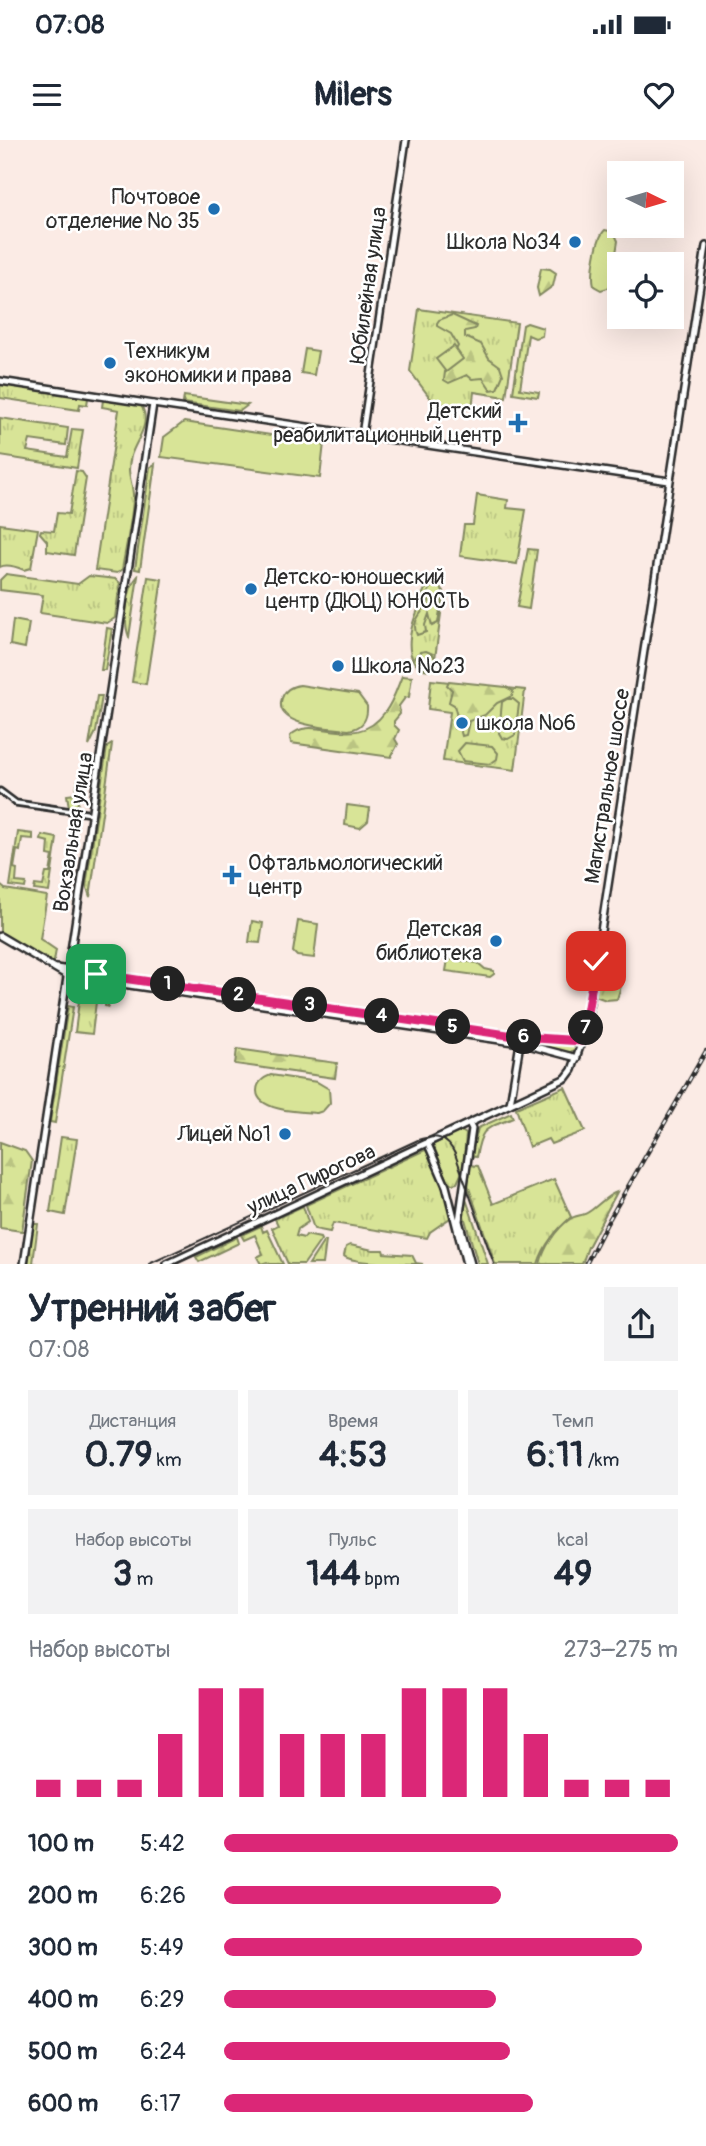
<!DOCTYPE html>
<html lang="ru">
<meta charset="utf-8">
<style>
:root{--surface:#fff;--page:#f2f2f3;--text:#1f2937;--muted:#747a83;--accent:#db2777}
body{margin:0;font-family:Pangolin,sans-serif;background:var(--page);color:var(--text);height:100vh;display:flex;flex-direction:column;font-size:26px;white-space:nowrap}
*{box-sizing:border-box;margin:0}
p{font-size:23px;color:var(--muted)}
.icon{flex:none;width:38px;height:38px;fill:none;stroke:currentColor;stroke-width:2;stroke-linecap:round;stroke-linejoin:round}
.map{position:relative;height:1124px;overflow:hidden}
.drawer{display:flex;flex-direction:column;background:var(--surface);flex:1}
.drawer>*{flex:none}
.needle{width:46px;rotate:95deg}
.controls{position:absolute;left:607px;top:21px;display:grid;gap:14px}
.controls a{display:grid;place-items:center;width:77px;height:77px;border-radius:0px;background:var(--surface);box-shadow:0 7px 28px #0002;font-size:35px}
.pin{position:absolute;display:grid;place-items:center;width:60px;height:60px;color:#fff;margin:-30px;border-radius:14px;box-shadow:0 4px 10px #0006}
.km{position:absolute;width:35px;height:35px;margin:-18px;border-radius:50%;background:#222;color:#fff;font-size:19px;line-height:35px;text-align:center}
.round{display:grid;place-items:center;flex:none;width:74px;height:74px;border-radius:0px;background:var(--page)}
.headline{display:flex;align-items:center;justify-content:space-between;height:119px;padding:0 28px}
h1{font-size:38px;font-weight:800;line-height:52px}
.metrics{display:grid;grid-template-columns:repeat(3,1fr);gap:10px;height:119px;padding:7px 28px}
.metrics div{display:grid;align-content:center;border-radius:0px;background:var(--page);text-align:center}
.metrics b{font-size:35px;font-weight:800}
.metrics small{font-size:19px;font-weight:400}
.metrics p{font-size:19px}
.chart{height:196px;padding:14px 28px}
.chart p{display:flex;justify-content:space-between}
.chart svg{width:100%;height:126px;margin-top:7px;stroke:var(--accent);stroke-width:6}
ul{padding:0 28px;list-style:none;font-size:23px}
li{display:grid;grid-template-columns:112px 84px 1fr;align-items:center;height:52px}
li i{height:18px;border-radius:9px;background:var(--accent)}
.status{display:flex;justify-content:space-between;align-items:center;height:49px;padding:0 35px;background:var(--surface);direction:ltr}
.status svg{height:19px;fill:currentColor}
header{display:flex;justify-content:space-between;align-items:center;height:91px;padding:0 28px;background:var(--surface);font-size:32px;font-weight:800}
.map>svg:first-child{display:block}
</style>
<div class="status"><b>07:08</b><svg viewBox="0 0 49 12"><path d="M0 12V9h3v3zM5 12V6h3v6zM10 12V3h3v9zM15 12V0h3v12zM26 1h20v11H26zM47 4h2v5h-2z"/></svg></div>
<header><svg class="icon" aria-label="menu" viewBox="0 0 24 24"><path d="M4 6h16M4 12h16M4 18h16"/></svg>Milers<svg class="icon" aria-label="heart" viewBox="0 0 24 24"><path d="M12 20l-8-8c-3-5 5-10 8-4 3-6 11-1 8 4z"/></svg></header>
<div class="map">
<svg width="706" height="1124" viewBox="0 0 706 1124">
<defs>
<pattern id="grass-tufts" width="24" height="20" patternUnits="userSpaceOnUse" patternTransform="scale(1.75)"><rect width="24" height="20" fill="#d8e497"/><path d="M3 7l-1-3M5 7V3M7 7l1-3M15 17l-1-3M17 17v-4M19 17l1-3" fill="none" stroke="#bac482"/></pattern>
<pattern id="forest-firs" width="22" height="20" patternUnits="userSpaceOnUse" patternTransform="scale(1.75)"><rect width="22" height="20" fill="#d8e497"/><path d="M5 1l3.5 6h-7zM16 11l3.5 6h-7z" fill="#bac482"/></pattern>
</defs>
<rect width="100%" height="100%" fill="#fbebe5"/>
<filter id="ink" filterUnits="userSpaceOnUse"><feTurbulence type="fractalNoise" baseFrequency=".0143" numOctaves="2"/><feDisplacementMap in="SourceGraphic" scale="14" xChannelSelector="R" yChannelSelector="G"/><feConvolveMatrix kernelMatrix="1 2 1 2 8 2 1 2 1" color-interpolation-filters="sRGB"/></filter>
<g filter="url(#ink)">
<path fill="url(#grass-tufts)" stroke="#828861" stroke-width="2" d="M419 169 517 183 506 257 474 252 472 269 434 263 410 231Z
M0 244 88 258 87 265 80 264 79 270 0 258Z
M184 256 248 265 240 271 183 263Z
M103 260 141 265C152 285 136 299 131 316 126 335 132 339 133 354 134 373 125 410 122 430L117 433 95 430 119 270 102 267Z
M0 278 68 288 66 305 30 300 27 311 67 317 72 289 83 290 77 328 0 316Z
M155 324 140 430 135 429 150 327Z
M76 331 82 332 86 338 74 415 47 411V401L40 393 41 390 54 391 57 373 69 374Z
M477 355 508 360 507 368 526 370 517 424 460 416 464 385H473Z
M0 384 38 389 31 428 24 430C17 427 7 423 0 427Z
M528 409 537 410 529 469 517 467Z
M6 434 78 444 89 436 116 439 120 443 115 478 107 483 40 473 43 455 0 450V440Z
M138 436 129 497C123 483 126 448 138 436Z
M148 437 162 439 146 544 132 542Z
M431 445 439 446 444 451 434 526 430 530C397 529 411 475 424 461L421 458 425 449Z
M107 488 112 489 105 530H101Z
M431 540 525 550 515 630 443 621 450 572 428 569Z
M97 556H102L96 592 89 606Z
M112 604 90 757 86 745 107 607Z
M78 639H81L77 669 69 667 67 655 75 654Z
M18 692 33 694V699L22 698 20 711 17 710 14 728 17 729 16 742 26 743 25 748 10 746Z
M42 695 57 698 49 752 34 750 35 745 43 746 46 733H50L53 716 48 715 49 702 41 700Z
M600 825 616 826 621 830 622 843 617 859 606 860 595 856Z
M94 852 110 854 108 867 105 866V863L96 862 92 894 75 892 79 861Z
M68 866 73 867 55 983 50 982Z
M384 878 571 903 574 904 575 909 569 913 521 901 384 881Z
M565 947 585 991 551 1004 548 999 529 1007 516 968Z
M511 973 513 978C484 990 482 986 476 1017L471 1016 478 988Z
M460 990 466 994 463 1030 457 1043 452 1044 448 1041 433 1005Z
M61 997 77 999 65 1075 50 1072Z
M425 1010 429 1011 438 1032 451 1075 450 1078 430 1092 427 1098 333 1083 330 1092 314 1089 306 1065Z
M469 1025 478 1026 493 1064 554 1039 571 1077C556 1091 544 1104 538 1124H495L466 1039Z
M466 1059 488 1124H478L464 1076Z
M303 1066 308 1082 298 1089 296 1096 304 1098 306 1095 320 1098 321 1100 304 1124H288L272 1088 278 1085 275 1079Z
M324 1101H326L323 1124H309Z
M350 1105 373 1110H383L384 1113 412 1115 416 1123 423 1124C406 1124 352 1124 344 1116L346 1107Z"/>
<path fill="url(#forest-firs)" stroke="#828861" stroke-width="2" d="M541 128 550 129 556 133 553 146 539 156 537 148Z
M452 175 476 186 475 189 465 191V197L481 204 489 218 500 226 503 235 497 249 491 250 483 238 472 239 467 235 449 243 444 240 445 232 458 206 451 194 437 186V183L439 180Z
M527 183 543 188 542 196 535 198 528 195 520 249 539 252 538 257 513 253 523 185Z
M433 445 441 447 443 451 438 483 432 486 429 474 425 485 426 492 417 495C410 480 423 473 429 461L427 454Z
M426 511 433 514 436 521 434 529 419 527 413 519 420 512Z
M402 536 412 537 409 557 405 558 399 566 400 574 394 581V585L399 590 395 599 398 604 391 617 291 603 290 596C313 572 355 614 385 572 393 562 397 548 402 536Z
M449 541 506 547 513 551 512 556 497 563 485 575 469 581 466 595 462 596 454 565 449 562 452 550 447 545Z
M237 909 337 923 335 938 235 924Z
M0 1002 25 1011 32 1021 22 1091 0 1088Z
M617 1052 588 1107 582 1124H540C544 1107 556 1089 570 1079 576 1075 584 1076 590 1071 599 1065 607 1055 617 1052Z
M33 1084H38L33 1123 38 1124H28Z
M261 1086 263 1092 267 1090 283 1124H270L267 1122 261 1124 257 1117 263 1114 255 1095 244 1100 241 1095Z
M237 1097 239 1103 199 1122 196 1117Z"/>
<path fill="#d8e497" stroke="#828861" stroke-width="2" d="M605 90 614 92 618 101 611 144 608 148 601 150 594 146C591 135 596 98 605 90Z
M454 206 463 219 446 232 436 219Z
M305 209 318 211 314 235 301 233Z
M184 282 324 303 320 338 161 317 164 297Z
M13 480 29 483 25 508 10 505Z
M300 545 358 554 367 566C368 579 362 588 349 590 331 588 272 587 282 558 285 549 292 546 300 545Z
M507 559H513L519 564 515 595 508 599 502 598 499 593 502 562Z
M465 603 492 606 498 613 497 619 490 624 463 621 458 611Z
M347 665 370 668 368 681 360 688 345 685Z
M0 745 5 749 47 756 40 799 56 810 53 827 0 796Z
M252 781 263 783 260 803 249 802Z
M298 781 318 784 314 818 297 816 293 812Z
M448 819 478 823 485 829 494 831V834L490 837 446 831Z
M271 935 317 942 329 949 330 963 323 971 317 973C301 972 257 971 257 951 257 942 263 938 271 935Z"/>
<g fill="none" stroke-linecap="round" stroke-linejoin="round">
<g stroke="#2b2b2b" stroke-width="9">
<path id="minor" d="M0 651 16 663 92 674"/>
</g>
<g stroke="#2b2b2b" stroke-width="10">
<path id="tertiary" d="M0 241 153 264
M0 796 68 836 520 903 577 918
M56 828 521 897 582 901
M510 964 520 903"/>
</g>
<g stroke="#2b2b2b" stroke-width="10">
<path id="secondary" d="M362 295 406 0
M469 983 472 989 459 1081 471 1124
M427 1002 446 1046 466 1124
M24 1124 153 264 669 341
M167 1124 566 938 572 930 586 889 706 106"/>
</g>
<use href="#minor" stroke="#fff" stroke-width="3.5"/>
<use href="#tertiary" stroke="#fff" stroke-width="5"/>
<use href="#secondary" stroke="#fff" stroke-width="5"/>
<path stroke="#2b2b2b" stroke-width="2" d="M149 1124 418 1000C436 994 447 997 455 1014L494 1124
M175 1124 235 1096"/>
<g stroke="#2b2b2b" stroke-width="4.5">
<path id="rail" d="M586 1124 606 1085 706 911"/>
</g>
<use href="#rail" stroke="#fff" stroke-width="2" stroke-dasharray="5" stroke-linecap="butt"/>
</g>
</g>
<g fill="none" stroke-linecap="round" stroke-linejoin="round" filter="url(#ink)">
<g stroke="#fff" stroke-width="14">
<path id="route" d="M96 834 521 897 582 901 596 821"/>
</g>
<use href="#route" stroke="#db2777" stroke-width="9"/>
</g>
<g fill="#1f6fb2" stroke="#fff" stroke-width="2.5">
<circle cx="214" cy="69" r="7"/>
<circle cx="575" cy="102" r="7"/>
<circle cx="110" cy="223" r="7"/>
<path d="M514.5 272.5h7v7h7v7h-7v7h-7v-7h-7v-7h7z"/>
<circle cx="251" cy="449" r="7"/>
<circle cx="338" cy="526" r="7"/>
<circle cx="462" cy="583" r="7"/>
<path d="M228.5 724.5h7v7h7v7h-7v7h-7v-7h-7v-7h7z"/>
<circle cx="496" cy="801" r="7"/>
<circle cx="285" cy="994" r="7"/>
</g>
<g text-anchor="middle" stroke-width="5" stroke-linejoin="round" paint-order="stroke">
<g font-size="21" fill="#2b2b2b" stroke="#fff" text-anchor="end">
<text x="200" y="64">Почтовое<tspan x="200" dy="24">отделение № 35</tspan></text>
<text x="561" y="109">Школа №34</text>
<text x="124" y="218" text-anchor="start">Техникум<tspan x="124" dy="24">экономики и права</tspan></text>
<text x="502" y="278">Детский<tspan x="502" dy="24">реабилитационный центр</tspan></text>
<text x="265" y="444" text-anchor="start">Детско-юношеский<tspan x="265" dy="24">центр (ДЮЦ) ЮНОСТЬ</tspan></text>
<text x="352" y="533" text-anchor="start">Школа №23</text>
<text x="476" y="590" text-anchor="start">школа №6</text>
<text x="248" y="730" text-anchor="start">Офтальмологический<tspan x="248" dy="24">центр</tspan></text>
<text x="482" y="796">Детская<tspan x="482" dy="24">библиотека</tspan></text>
<text x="271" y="1001">Лицей №1</text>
</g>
<g font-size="21" fill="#2b2b2b" stroke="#fff">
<text transform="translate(368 145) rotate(-82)" y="7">Юбилейная улица</text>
<text transform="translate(607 646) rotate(-81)" y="7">Магистральное шоссе</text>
<text transform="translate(73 692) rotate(-81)" y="7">Вокзальная улица</text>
<text transform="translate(311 1039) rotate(-25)" y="7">улица Пирогова</text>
</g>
</g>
</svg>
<div class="controls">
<a><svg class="needle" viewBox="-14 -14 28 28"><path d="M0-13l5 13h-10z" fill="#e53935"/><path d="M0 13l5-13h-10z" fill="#747a83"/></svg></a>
<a><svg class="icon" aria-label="locate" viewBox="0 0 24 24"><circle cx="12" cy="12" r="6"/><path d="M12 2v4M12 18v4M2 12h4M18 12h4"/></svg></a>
</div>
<div class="pin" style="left:96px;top:834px;background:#1e9e55"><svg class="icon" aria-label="arrive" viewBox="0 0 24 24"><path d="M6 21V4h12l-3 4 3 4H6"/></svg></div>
<div class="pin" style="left:596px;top:821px;background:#d93025"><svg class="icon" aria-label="check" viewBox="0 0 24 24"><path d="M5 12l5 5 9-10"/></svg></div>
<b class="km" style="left:168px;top:844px">1</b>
<b class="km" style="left:239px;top:855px">2</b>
<b class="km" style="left:310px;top:865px">3</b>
<b class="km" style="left:382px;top:876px">4</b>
<b class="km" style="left:453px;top:887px">5</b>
<b class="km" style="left:524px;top:897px">6</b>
<b class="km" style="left:586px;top:888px">7</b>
</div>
<section class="drawer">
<div class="headline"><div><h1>Утренний забег</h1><p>07:08</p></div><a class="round"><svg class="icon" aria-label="share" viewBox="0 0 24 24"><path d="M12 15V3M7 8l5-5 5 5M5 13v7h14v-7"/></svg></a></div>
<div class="metrics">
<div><p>Дистанция</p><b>0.79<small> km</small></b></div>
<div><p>Время</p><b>4:53</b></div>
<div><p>Темп</p><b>6:11<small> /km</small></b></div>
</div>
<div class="metrics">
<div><p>Набор высоты</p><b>3<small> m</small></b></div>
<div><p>Пульс</p><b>144<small> bpm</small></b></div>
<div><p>kcal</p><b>49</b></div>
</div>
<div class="chart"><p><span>Набор высоты</span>273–275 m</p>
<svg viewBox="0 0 160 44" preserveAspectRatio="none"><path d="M5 44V38M15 44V38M25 44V38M35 44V22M45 44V6M55 44V6M65 44V22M75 44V22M85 44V22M95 44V6M105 44V6M115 44V6M125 44V22M135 44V38M145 44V38M155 44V38"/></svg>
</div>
<ul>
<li><b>100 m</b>5:42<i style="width:100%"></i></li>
<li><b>200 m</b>6:26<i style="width:61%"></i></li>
<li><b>300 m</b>5:49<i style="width:92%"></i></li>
<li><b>400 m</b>6:29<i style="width:60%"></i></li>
<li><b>500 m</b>6:24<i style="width:63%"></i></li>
<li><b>600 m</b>6:17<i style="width:68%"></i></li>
</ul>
</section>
